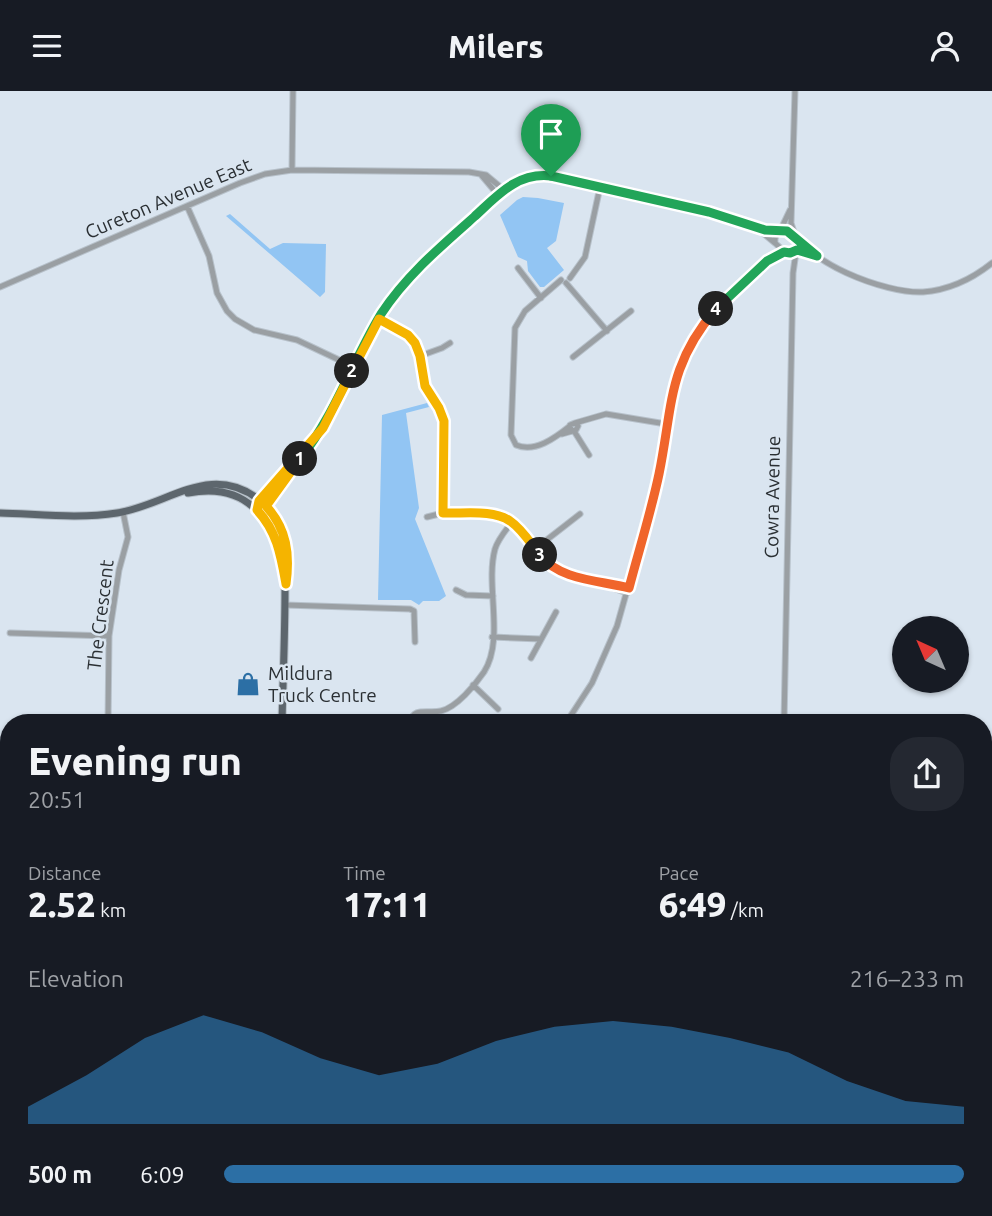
<!DOCTYPE html>
<meta charset="utf-8">
<style>
:root{--surface:#171b24;--page:#242831;--text:#f1f3f6;--muted:#9ea1a6;--accent:#2c6fa5}
body{margin:0;font-family:Ubuntu,sans-serif;background:var(--page);color:var(--text);height:100vh;display:flex;flex-direction:column;font-size:26px;white-space:nowrap}
*{box-sizing:border-box;margin:0}
p{font-size:23px;color:var(--muted)}
.icon{flex:none;width:38px;height:38px;fill:none;stroke:currentColor;stroke-width:2;stroke-linecap:round;stroke-linejoin:round}
.map{position:relative;flex:1;overflow:hidden}
.sheet{position:absolute;left:0px;top:623px;width:992px;height:502px;display:flex;flex-direction:column;background:var(--surface);border-radius:28px 28px 0 0;box-shadow:0 2px 5px #0004}
.sheet>*{flex:none}
.needle{width:46px;rotate:316deg}
.buttons{position:absolute;left:892px;top:525px;display:grid;gap:14px}
.buttons a{display:grid;place-items:center;width:77px;height:77px;border-radius:50%;background:var(--surface);box-shadow:0 2px 5px #0004;font-size:35px}
.pin{position:absolute;display:grid;place-items:center;width:60px;height:60px;color:#fff;margin:-72px -30px;border-radius:50% 50% 50% 0;rotate:-45deg;box-shadow:0 0 7px #0007}
.pin .icon{rotate:45deg}
.km{position:absolute;width:35px;height:35px;margin:-18px;border-radius:50%;background:#222;color:#fff;font-size:19px;line-height:35px;text-align:center}
.round{display:grid;place-items:center;flex:none;width:74px;height:74px;border-radius:28px;background:var(--page)}
.overview{display:flex;align-items:center;justify-content:space-between;height:119px;padding:0 28px}
h1{font-size:38px;font-weight:800;line-height:52px}
.stats{display:grid;grid-template-columns:repeat(3,1fr);gap:10px;height:119px;padding:7px 28px}
.stats div{display:grid;align-content:center}
.stats b{font-size:35px;font-weight:800}
.stats small{font-size:19px;font-weight:400}
.stats p{font-size:19px}
.chart{height:196px;padding:14px 28px}
.chart p{display:flex;justify-content:space-between}
.chart svg{width:100%;height:126px;margin-top:7px;fill:var(--accent);opacity:.7}
ul{padding:0 28px;list-style:none;font-size:23px}
li{display:grid;grid-template-columns:112px 84px 1fr;align-items:center;height:52px}
li i{height:18px;border-radius:9px;background:var(--accent)}
header{display:flex;justify-content:space-between;align-items:center;height:91px;padding:0 28px;background:var(--surface);font-size:32px;font-weight:800}
.map>svg:first-child{display:block}
</style>
<header><svg class="icon" aria-label="menu" viewBox="0 0 24 24"><path d="M4 6h16M4 12h16M4 18h16"/></svg>Milers<svg class="icon" aria-label="person" viewBox="0 0 24 24"><circle cx="12" cy="8" r="4"/><path d="M4 21q1-7 8-7t8 7"/></svg></header>
<div class="map">
<svg width="992" height="1125" viewBox="0 0 992 1125">
<rect width="100%" height="100%" fill="#dae5f0"/>
<path fill="#92c5f3" d="M523 106 538 107 564 112 556 150 547 157 564 179 544 196H540L528 180 527 170 518 166 500 124 517 109Z
M230 123 270 158 283 152 326 153 325 201 320 206 226 125Z
M427 312 429 316 406 322 419 417 415 428 446 505 439 510H423L419 514 411 509H378L382 324Z"/>
<g fill="none" stroke-linecap="round" stroke-linejoin="round">
<g stroke="#b7c1ca" stroke-width="7">
<path id="minor" d="M795 0 791 132C799 171 887 203 923 201 949 199 972 188 992 172
M292 79 293 0
M482 85 498 104
M187 115 209 165 217 202 227 220 235 228 254 239 297 249 354 276
M758 138 775 152
M779 140 775 147V152L786 162 797 160 799 153 798 148
M780 140 790 119
M518 177 541 207
M570 187 585 166 600 96
M561 189 525 220 515 237 511 344 516 354C535 362 555 347 570 335
M566 192 607 240
M0 196 240 92 265 83 292 79 469 81 486 84 504 99
M381 224 398 236 415 252 420 265 425 295 442 324 444 341 443 422
M378 228 402 242
M420 265 442 257 450 252
M573 266 631 220
M575 332 606 323 666 333
M574 340 589 364
M562 343 576 339 578 335 575 332 570 334 571 340
M257 419 266 415 323 337 375 235 393 206 420 176 504 99C518 88 533 83 551 85 621 100 690 117 759 137 771 141 784 137 795 144
M257 419 259 409 300 363
M427 426 443 422 491 424 504 427 518 437 543 468 553 476 627 502
M535 458 580 423
M604 491 629 497
M456 499 466 504 493 505
M285 514 410 518 414 520 415 551
M10 542 109 545
M492 546 541 548
M531 567 556 521
M473 594 498 618
M108 632 109 545 119 479 128 446 123 421
M410 632C413 615 428 623 441 620 457 616 475 594 484 581 505 548 485 495 495 458 498 448 506 439 512 431
M566 632 592 592 617 535 655 400 671 305 684 267 698 241 715 219 763 173 784 161
M784 632 793 182 796 161
M0 773 9 771
M0 1045H9
M66 1125 67 1116
M411 1125V1116
M773 1125 774 1116"/>
</g>
<g stroke="#b7c1ca" stroke-width="9">
<path id="major" d="M188 402C250 390 275 431 284 484
M0 422C38 423 79 428 117 422 169 414 211 369 262 411 277 424 286 443 288 462 289 474 286 486 285 499 285 543 283 587 282 632
M269 1125 271 1116"/>
</g>
<use href="#minor" stroke="#9a9fa3" stroke-width="5"/>
<use href="#major" stroke="#5d666d" stroke-width="7"/>
<g stroke="#43484d" stroke-width="4.5">
<path id="rail" d="M0 993 9 998
M213 1116 225 1125"/>
</g>
<use href="#rail" stroke="#dae5f0" stroke-width="2" stroke-dasharray="5" stroke-linecap="butt"/>
</g>
<g fill="none" stroke-linecap="round" stroke-linejoin="round">
<g stroke="#fff" stroke-width="14">
<path id="split-1" d="M300 368C335 324 352 271 381 223 406 185 440 156 474 126 497 105 517 81 551 85"/>
</g>
<g stroke="#fff" stroke-width="14">
<path id="split-2" d="M300 368 266 415C287 438 290 463 286 493 281 465 277 440 257 419L259 410 323 337 352 280"/>
</g>
<g stroke="#fff" stroke-width="14">
<path id="split-3" d="M352 280 379 228 408 244 415 252 420 265 425 295 439 317 444 330 443 422C463 423 493 418 510 430 522 438 531 453 540 464"/>
</g>
<g stroke="#fff" stroke-width="14">
<path id="split-4" d="M540 464C561 490 599 489 629 497 639 459 651 421 659 383 673 315 667 275 716 218"/>
</g>
<g stroke="#fff" stroke-width="14">
<path id="split-5" d="M551 85 709 121 765 139 787 140 817 165 797 159 790 162 784 161 767 170 716 218"/>
</g>
<use href="#split-1" stroke="#22a559" stroke-width="9"/>
<use href="#split-2" stroke="#f5b400" stroke-width="9"/>
<use href="#split-3" stroke="#f5b400" stroke-width="9"/>
<use href="#split-4" stroke="#f0652b" stroke-width="9"/>
<use href="#split-5" stroke="#22a559" stroke-width="9"/>
</g>
<defs>
<g id="shop-bare" transform="scale(1.89)"><path d="M-5-2.5h2.3a2.7 3.5 0 0 1 5.4 0H5L5.5 6h-11ZM-1.5-2.5h3a1.5 2.3 0 0 0-3 0Z" fill="#2c6fa5" stroke="#dae5f0" stroke-width="2.5" paint-order="stroke"/></g>
</defs>
<g fill-rule="evenodd">
<use href="#shop-bare" x="248" y="593"/>
</g>
<g text-anchor="middle" stroke-width="5" stroke-linejoin="round" paint-order="stroke">
<g font-size="19" fill="#2a2f33" stroke="#dae5f0">
<text transform="translate(168 107) rotate(-23)" y="7">Cureton Avenue East</text>
<text transform="translate(772 406) rotate(-89)" y="7">Cowra Avenue</text>
<text transform="translate(100 524) rotate(-83)" y="7">The Crescent</text>
</g>
<g font-size="19" fill="#2a2f33" stroke="#dae5f0" text-anchor="start">
<text x="268" y="589">Mildura<tspan x="268" dy="22">Truck Centre</tspan></text>
</g>
</g>
</svg>
<div class="buttons">
<a><svg class="needle" viewBox="-14 -14 28 28"><path d="M0-13l5 13h-10z" fill="#e53935"/><path d="M0 13l5-13h-10z" fill="#9ea1a6"/></svg></a>
</div>
<div class="pin" style="left:551px;top:85px;background:#1e9e55"><svg class="icon" aria-label="arrive" viewBox="0 0 24 24"><path d="M6 21V4h12l-3 4 3 4H6"/></svg></div>
<b class="km" style="left:300px;top:368px">1</b>
<b class="km" style="left:352px;top:280px">2</b>
<b class="km" style="left:540px;top:464px">3</b>
<b class="km" style="left:716px;top:218px">4</b>
<section class="sheet">
<div class="overview"><div><h1>Evening run</h1><p>20:51</p></div><a class="round"><svg class="icon" aria-label="share" viewBox="0 0 24 24"><path d="M12 15V3M7 8l5-5 5 5M5 13v7h14v-7"/></svg></a></div>
<div class="stats">
<div><p>Distance</p><b>2.52<small> km</small></b></div>
<div><p>Time</p><b>17:11</b></div>
<div><p>Pace</p><b>6:49<small> /km</small></b></div>
</div>
<div class="chart"><p><span>Elevation</span>216–233 m</p>
<svg viewBox="0 0 160 44" preserveAspectRatio="none"><path d="M0 44V38L10 27L20 14L30 6L40 12L50 21L60 27L70 23L80 15L90 10L100 8L110 10L120 14L130 19L140 29L150 36L160 38V44z"/></svg>
</div>
<ul>
<li><b>500 m</b>6:09<i style="width:100%"></i></li>
</ul>
</section>
</div>
